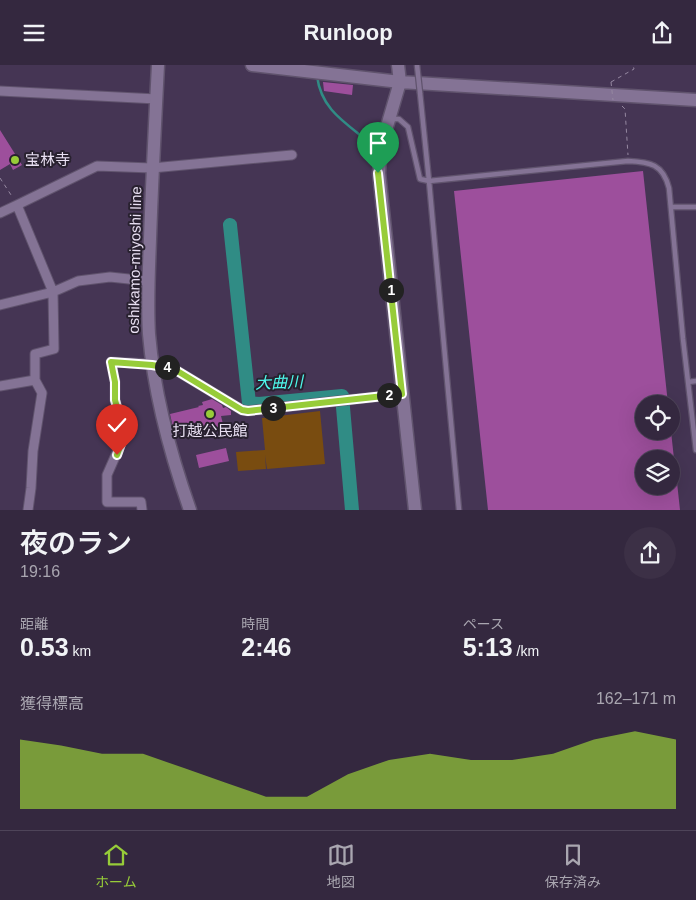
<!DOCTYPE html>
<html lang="ja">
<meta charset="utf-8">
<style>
:root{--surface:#34283f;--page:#3c3046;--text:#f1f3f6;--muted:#a9a6b0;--line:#4e4459;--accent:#97cc39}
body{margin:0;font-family:Helvetica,"Noto Sans JP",sans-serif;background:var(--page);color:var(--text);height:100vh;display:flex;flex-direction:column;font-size:19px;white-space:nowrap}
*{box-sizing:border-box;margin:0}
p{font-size:16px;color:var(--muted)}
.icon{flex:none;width:28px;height:28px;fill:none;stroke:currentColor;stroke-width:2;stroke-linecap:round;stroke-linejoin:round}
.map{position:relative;height:445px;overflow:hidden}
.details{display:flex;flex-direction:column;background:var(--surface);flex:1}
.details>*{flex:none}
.fabs{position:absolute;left:635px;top:330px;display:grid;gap:10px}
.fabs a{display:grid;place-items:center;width:45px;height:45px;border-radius:50%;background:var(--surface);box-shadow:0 5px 20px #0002,0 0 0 1px var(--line);font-size:25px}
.pin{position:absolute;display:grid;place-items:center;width:42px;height:42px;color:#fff;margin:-51px -21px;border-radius:50% 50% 50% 0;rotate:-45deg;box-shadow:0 0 5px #0007}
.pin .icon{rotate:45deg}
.km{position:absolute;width:25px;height:25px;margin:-12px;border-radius:50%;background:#222;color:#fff;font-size:14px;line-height:25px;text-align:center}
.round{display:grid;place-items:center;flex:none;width:52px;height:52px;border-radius:26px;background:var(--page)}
.summary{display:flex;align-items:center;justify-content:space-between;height:85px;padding:0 20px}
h1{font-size:28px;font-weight:600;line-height:38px}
.metrics{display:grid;grid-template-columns:repeat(3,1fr);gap:8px;height:85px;padding:5px 20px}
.metrics div{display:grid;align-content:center}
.metrics b{font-size:25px;font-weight:600}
.metrics small{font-size:14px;font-weight:400}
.metrics p{font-size:14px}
.chart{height:140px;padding:10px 20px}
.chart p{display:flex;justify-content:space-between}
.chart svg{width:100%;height:90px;margin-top:5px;fill:var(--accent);opacity:.7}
header{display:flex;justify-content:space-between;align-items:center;height:65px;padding:0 20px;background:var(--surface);font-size:22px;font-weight:600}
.tab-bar{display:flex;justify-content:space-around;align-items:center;height:70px;border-top:1px solid var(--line);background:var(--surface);font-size:14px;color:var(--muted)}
.tab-bar a{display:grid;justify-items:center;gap:2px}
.tab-bar .active{color:var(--accent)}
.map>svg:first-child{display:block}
</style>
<header><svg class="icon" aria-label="menu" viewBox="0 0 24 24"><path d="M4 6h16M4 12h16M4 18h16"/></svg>Runloop<svg class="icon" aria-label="share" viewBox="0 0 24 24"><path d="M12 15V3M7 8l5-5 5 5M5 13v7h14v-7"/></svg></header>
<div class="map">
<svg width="696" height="445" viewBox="0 0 696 445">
<rect width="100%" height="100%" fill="#453554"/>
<path fill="#794c10" d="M320 346 325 399 267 404 265 390 266 404 238 406 236 387 265 385 262 353Z"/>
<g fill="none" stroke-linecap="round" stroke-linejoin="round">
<path stroke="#308c85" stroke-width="2.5" d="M317 11C321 42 341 55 364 73"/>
<path stroke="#308c85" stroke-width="14" d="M230 160 249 338 259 339 342 331 352 445"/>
</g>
<path fill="#9d4f9c" d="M323 17 353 20 352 30 324 26Z
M0 65 22 100 13 105 10 99 0 105Z
M643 106 668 339H644V366H671L674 394H644V421H671V408H676L680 445H488L454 126Z
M212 334 222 340 223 343 226 342 231 346V350L221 351 223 359 221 363 200 367 198 357 184 360 185 364 174 367 170 349 199 342 198 341 203 340 202 337Z
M226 383 229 396 199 403 196 390Z"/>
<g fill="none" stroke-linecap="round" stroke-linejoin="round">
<g stroke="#60536d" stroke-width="7">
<path id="lane" d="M420 28 429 116 459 445
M390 54H399L408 62 420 114 429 116 628 96C650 97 663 99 669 123L683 274 696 385
M671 142H696
M688 317 696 316"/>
</g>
<g stroke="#60536d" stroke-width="11">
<path id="street" d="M0 26 157 34
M17 140 53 227 54 284 35 289V315L42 328 33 386 31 423 28 445
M0 148 17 140 97 101 152 103 292 90
M0 240 53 227 78 216 110 212 148 216
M0 321 35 315
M142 445 141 437H107V410L122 376 123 364 115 335V317L111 297 153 299 174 304 242 345 248 346 402 329"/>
</g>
<g stroke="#60536d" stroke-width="15">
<path id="secondary" d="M158 0C155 58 152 116 150 174 149 205 147 237 149 269 154 329 170 388 190 445
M252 0 400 17 696 35
M398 0 400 17 381 82 379 108 415 445"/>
</g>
<path stroke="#9588a1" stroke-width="1" stroke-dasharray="4 4" stroke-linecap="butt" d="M611 17 634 4 633 0
M622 41 625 44 628 90
M0 113 13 133"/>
<use href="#lane" stroke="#847395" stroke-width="4.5"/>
<use href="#street" stroke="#847395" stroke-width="9"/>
<use href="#secondary" stroke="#847395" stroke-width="12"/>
<g stroke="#60536d" stroke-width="7" stroke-linecap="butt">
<path id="lane-bridge" d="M417 0 420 28"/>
</g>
<path stroke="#9588a1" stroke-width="1" stroke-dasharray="4 4" stroke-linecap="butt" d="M611 17 613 35"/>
<use href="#lane-bridge" stroke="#847395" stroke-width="4.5"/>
</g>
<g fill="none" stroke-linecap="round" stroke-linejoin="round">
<g stroke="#fff" stroke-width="10">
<path id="route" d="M117 390 122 376 123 364 115 335V317L111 297 152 300 174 304 242 345 248 346 402 329 378 108"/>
</g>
<use href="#route" stroke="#97cc39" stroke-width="6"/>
</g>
<g fill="#97cc39" stroke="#28212f" stroke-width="2">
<circle cx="15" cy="95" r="5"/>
<circle cx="210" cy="349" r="5"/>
</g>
<g text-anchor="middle" stroke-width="4" stroke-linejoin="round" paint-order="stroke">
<g font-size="15" fill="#e9e0f3" stroke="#28212f" text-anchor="start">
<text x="25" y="100">宝林寺</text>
<text x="210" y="371" text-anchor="middle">打越公民館</text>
</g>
<g font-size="15" fill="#e9e0f3" stroke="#28212f">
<text transform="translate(135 195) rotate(-89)" y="5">oshikamo-miyoshi line</text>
</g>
<g font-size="16" font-style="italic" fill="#4ef9ec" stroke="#28212f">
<text transform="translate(279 317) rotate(-2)" y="6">大曲川</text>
</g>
</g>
</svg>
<div class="fabs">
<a><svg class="icon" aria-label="locate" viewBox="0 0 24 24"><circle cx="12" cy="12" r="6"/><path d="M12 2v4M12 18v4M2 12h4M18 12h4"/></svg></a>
<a><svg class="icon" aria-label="layers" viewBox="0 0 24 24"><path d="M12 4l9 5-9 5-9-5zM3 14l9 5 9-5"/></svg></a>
</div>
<div class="pin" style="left:378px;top:108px;background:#1e9e55"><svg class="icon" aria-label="arrive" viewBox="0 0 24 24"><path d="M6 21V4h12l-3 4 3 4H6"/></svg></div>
<div class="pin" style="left:117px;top:390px;background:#d93025"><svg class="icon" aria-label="check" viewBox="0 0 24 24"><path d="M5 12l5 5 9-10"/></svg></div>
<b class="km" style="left:391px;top:225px">1</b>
<b class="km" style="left:389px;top:330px">2</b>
<b class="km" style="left:273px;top:343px">3</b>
<b class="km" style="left:167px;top:302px">4</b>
</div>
<section class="details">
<div class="summary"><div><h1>夜のラン</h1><p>19:16</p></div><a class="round"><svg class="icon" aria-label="share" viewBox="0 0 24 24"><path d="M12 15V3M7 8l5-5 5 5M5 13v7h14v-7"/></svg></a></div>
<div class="metrics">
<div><p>距離</p><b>0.53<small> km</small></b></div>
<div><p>時間</p><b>2:46</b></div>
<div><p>ペース</p><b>5:13<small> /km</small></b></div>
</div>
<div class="chart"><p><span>獲得標高</span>162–171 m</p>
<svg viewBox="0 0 160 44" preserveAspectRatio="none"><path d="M0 44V10L10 13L20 17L30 17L40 24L50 31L60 38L70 38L80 27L90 20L100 17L110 20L120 20L130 17L140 10L150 6L160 10V44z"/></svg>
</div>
</section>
<nav class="tab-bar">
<a class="active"><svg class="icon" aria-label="home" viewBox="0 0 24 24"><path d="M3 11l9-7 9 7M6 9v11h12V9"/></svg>ホーム</a>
<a><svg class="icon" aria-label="map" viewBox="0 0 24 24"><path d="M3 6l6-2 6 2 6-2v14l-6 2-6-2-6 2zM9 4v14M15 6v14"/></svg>地図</a>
<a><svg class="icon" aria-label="saved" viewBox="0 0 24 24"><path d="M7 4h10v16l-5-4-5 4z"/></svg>保存済み</a>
</nav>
